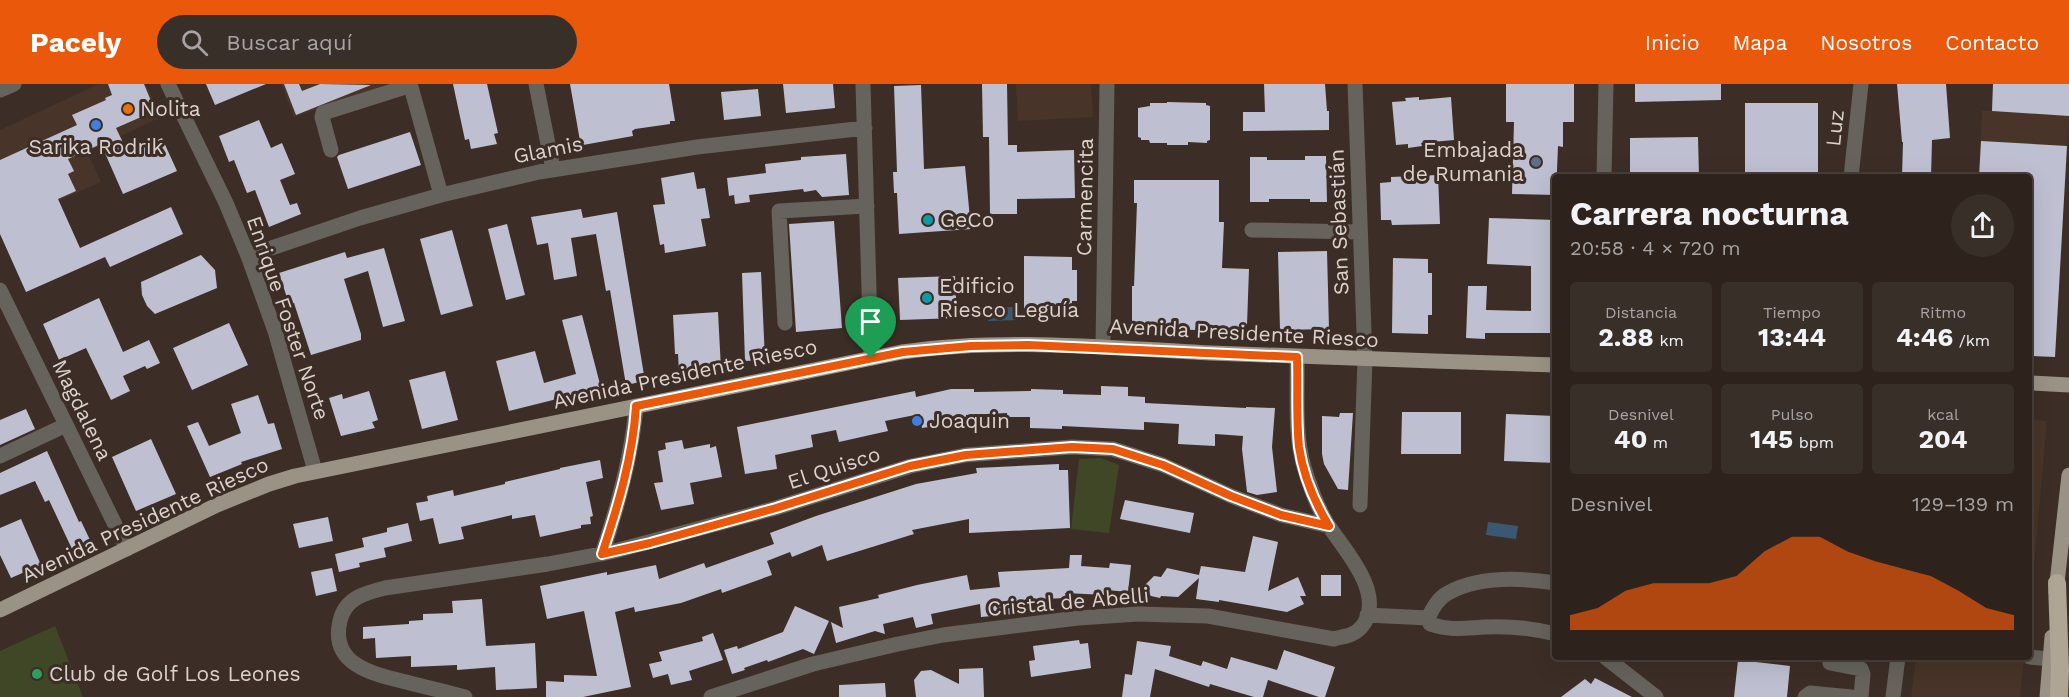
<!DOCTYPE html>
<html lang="es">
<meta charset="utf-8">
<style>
:root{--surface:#2d221c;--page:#392f29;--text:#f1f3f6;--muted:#a7a4a3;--line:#483f3b;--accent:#ea580c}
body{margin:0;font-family:"Work Sans",sans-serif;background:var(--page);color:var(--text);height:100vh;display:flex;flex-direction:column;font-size:22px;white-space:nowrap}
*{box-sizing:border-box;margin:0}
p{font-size:20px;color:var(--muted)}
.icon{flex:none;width:33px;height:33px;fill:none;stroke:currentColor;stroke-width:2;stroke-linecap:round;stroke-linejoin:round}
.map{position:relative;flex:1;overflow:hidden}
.drawer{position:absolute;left:1552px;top:90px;width:480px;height:486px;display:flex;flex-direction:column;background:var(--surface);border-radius:6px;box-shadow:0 6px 24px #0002,0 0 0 2px var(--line)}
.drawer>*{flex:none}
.pin{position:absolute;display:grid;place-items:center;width:51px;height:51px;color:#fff;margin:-62px -26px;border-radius:50% 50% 50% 0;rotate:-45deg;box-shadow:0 0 6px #0007}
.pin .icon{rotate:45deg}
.round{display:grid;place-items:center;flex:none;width:63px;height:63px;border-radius:32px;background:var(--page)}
.headline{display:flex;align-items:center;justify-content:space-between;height:102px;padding:0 18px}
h1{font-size:33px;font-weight:700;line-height:45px}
.stats{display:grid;grid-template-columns:repeat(3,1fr);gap:9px;height:102px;padding:6px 18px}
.stats div{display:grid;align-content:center;border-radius:6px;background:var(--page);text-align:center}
.stats b{font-size:26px;font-weight:700}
.stats small{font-size:16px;font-weight:400}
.stats p{font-size:16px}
.chart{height:168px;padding:12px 18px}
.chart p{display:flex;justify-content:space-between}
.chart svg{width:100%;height:108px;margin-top:6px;fill:var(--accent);opacity:.7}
header{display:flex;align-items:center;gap:36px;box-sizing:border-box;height:84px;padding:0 30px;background:var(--accent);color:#fff}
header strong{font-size:28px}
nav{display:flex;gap:33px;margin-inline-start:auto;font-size:21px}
.search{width:420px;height:54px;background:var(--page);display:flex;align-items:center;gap:15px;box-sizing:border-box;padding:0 21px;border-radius:33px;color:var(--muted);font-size:22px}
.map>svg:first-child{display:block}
</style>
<header>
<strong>Pacely</strong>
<div class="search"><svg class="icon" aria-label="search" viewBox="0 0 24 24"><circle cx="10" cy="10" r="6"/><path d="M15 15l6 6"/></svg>Buscar aquí</div>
<nav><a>Inicio</a><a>Mapa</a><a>Nosotros</a><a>Contacto</a></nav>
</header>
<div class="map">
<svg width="2069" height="613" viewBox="0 0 2069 613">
<rect width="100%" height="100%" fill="#3c2e26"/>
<path fill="#483428" d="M99 0H146L161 33 87 68 101 98 0 143V46Z
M281 0H388L294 33Z
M1016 0H1091L1093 33 1018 37Z
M1993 0H2069V36L2055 273 2030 272V93H1979L1982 27H1992Z
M2030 335 2046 337V349L2030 526Z
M1916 573H2024L2020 613H1911Z"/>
<path fill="#3f4727" d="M1101 374 1119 381 1109 449 1071 445 1079 375Z
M55 542 83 613H0V567Z"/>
<path fill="#395973" d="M988 223H1018V236L988 237Z
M1488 438 1518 442 1516 455 1486 451Z"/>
<path fill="#bec0d1" d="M108 0H144L151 17 144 21 148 30 116 44 128 69 162 54 177 87 123 110 101 60 68 75 74 87 68 90 76 107 58 115 80 164 171 123 183 150 110 183 105 173 26 208 0 150V76L77 41 72 31 106 16 105 14 112 11Z
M206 0H266L215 21Z
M284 0H299L302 7 320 0 371 1 296 31Z
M453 0H487L498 49 494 50 497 60 471 65 469 55 465 56Z
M570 0H669L675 37H670V40L635 45 632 47 633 52 583 61 582 56 580 57Z
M783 0H833L835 24 786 29Z
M982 0H1007L1008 61H1017V68L1074 66 1075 114 1017 115V130H990L989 53H983Z
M1264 0H1325L1327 27H1329V46L1243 47V28H1265Z
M1506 0H1574V38H1563V63L1558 62 1556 111 1512 110 1514 38H1506Z
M1635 0H1721V16L1635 18Z
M1897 0H1946L1950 54 1932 56 1931 93H1902L1903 58H1902Z
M1993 0H2069V32L1992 27Z
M921 1 924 85 965 82 971 145 899 150 897 109H894L893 88H897L894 2Z
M758 5 761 32 724 36 721 8Z
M1419 13V16L1451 13 1454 56 1421 59 1422 62 1408 64V60L1396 61 1392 18 1406 17 1405 14Z
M1167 18 1206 19V21L1210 22V56L1207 57V59L1188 58V61H1167V59H1150L1149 56H1141V54L1138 53V24L1150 22V19H1167Z
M1745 19H1818V93H1745Z
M259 36 271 64 282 59 295 90 280 96 290 121 297 119 301 130 269 143 255 106 247 109 234 76 229 78 219 52Z
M410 48 421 81 348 105 337 73 339 71Z
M1698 53 1699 93H1630V54Z
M1981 57 2067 62 2055 273 2030 272V93H1979Z
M846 70 849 111 822 113 816 106 804 108 803 105 749 111 750 118 735 120 734 111 729 112 727 94 766 89 765 80 801 76V73Z
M1305 72H1326L1327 118H1310V115H1269V118H1250V73H1267V76H1305Z
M694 88 697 105 705 104 710 134 701 135 706 162 665 169 664 160 660 161 653 121 665 120 661 94Z
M1438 91 1440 140 1392 141 1391 136H1381L1380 99 1391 98V93Z
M1134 96H1219V138H1224L1222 184 1249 185 1247 241 1243 242V246L1226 245V242H1201V246L1132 245V202H1134L1137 119H1134Z
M581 125 583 134 617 128 645 297 626 301 610 206 606 207 596 150 571 154 577 192 554 196 548 159 537 161 531 133Z
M1489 134 1556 136V249H1485V255L1466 254 1468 202H1487L1486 226 1531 227V182L1487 180Z
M834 137 842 244 796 248 789 140Z
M507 140 525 211 506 216 488 145Z
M452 146 473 222 441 231 420 155Z
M384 164 405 237 383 243 368 187 344 195 361 250V256L311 271 294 219 289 220 279 189 345 168 347 174Z
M1327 167 1329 245 1280 246 1278 168Z
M201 171 215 186 217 204 155 230 147 222 142 211 141 198Z
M1024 172 1072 173V186H1077V217H1072V233L1024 232Z
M1393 174 1428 175V189H1432V231H1428V250L1392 249Z
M761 188 765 276 745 277 742 189Z
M955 192 957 234 900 236 898 194Z
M99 214 123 268 149 256 160 279 147 285 145 282 123 292 130 307 111 316 86 264 59 276 43 240Z
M718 228 721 285 679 288 678 270H675L673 231Z
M582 231 601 304 509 327 496 277 535 267 544 299 576 290 562 236Z
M229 239 248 281 192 306 173 264Z
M445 287 458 336 422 345 409 296Z
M1101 302 1128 303V312L1145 313V319L1246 324V323L1275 324 1272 363 1277 408 1257 411 1247 408 1242 365 1243 352 1215 350V362L1178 360 1179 340 1144 338V346L1062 342V345L1030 344V333H1007V329L966 331V335L935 336 936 342 922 344 920 330 885 337 888 347 839 358 836 346 811 351 813 363 775 371 777 385 745 390 737 343 915 307 916 313 951 305H974V308L1031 307V305L1063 306V310L1101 311Z
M369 307 378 336 372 338 375 344 341 352 329 314 342 310 343 315Z
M258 311 268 340 274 339 282 365 241 378 242 380 210 393 187 342 198 338 209 362 241 349 231 320Z
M26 325 35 345 0 361V336Z
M1402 328H1461V370H1401Z
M1340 329H1353L1348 406 1338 405 1324 380 1322 370V332L1339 333Z
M1506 330 1556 332V379L1504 377Z
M151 355 176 410 136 427 112 373Z
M682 356 684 365 710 360V364L716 362 722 393 690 399 694 420 661 426 654 399 663 398 658 367 666 365 665 359Z
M47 367 79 438 81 437 90 456 72 465 49 416 45 418 35 397 0 411V389Z
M600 376 603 394 586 398 593 432 590 433 591 440 581 441V444L540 453 535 431 512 435V431L461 443 464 455 439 460 433 434 420 437 416 419 428 417 427 412 453 406 454 412 505 400V398L560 385V384Z
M1059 380V386H1068L1070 444 969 449V435L912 446 914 450 827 477 822 461 792 473 790 468 767 477 772 491 722 509 721 505 681 519 635 528 634 523 615 528 631 603 583 613H546V597L564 598V591L597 592 584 527 547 535 540 502 607 488V491L656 481 659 495 704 479 706 484 774 460 770 449 816 432 916 400 977 389 976 384Z
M1125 416 1194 429 1190 449 1120 435Z
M328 433 333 457 299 464 293 440Z
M21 435 41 481 11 494 0 471V444Z
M408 439 412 457 384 464 386 473 359 479 360 483 339 488 335 470 364 463 362 454 387 448V444Z
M1253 452 1278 458 1268 507 1298 493 1306 512H1300L1304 520 1287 528 1219 516V518L1196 515 1199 494 1178 513 1161 512 1160 514 1151 512 1143 503 1154 492 1161 493 1167 484 1199 491 1201 482 1245 488Z
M1070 471H1082L1081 482 1109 484 1110 479 1131 481 1128 508 1107 506 1106 511 1065 509 1066 514 1024 516 1025 529 981 533 980 520 931 530 933 540 916 544 913 533 883 540 885 550 875 547 836 559 831 538 843 544 839 523 879 514 878 511 917 501 967 491 970 506 1000 503 998 488 1069 484Z
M332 484 337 507 316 512 311 488Z
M1321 491H1341V512H1321Z
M482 515 486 562 535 559 537 604 496 606 495 583 457 586V581L411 583V572L376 574 375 554 363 555V543L409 540V537L423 536V530L453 529 452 517Z
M795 522 829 537 814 570 803 565 768 578 767 576 744 584 745 586 732 590 724 566 737 562 738 565 783 548Z
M713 549 723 576 689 587 692 596 671 601 668 590 653 594 649 580 662 577 659 568 703 557 702 553Z
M1079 556 1080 560 1088 559 1091 584 1031 593 1029 577 1035 576 1033 562Z
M1137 557 1171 562 1169 572 1201 582 1203 577 1227 585 1231 573 1277 586 1284 566 1335 583 1325 613H1319L1268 596 1263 613H1254L1210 600 1209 603 1155 585 1150 613H1122L1125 590 1132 591Z
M1738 576 1790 582 1787 613H1734Z
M983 584 984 613H916L914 596 921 587 931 586 959 600V585Z
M1595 594 1632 613H1561L1585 595 1591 600Z
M885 599 886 613H839V601Z"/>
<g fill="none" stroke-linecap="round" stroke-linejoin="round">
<path stroke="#66635c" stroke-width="15" d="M168 0 226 119 248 172 275 247 315 387
M536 0 553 85
M863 0 871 274
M1355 0 1365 275 1360 421
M0 6 14 0
M331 66 322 33 323 29 405 3H411L441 111
M1604 93 1606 0
M1851 93 1861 0
M1252 146 1360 148
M248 172 360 134 441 111 539 88 697 63 865 44
M0 206 127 465
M785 239 779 127 867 122
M1103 263 1107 0
M0 372 66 341
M602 470C618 422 632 372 636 322
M1556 499C1523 494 1478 492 1448 509 1438 514 1433 524 1428 534L1430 540C1450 547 1465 544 1485 543 1508 542 1533 544 1556 550
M1367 531 1428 534
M1605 573 1656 613
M2030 573 2050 575
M1830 579 1861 585 1863 590 1861 613
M465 613C447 608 429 604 410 599 378 591 329 583 340 537 345 514 365 509 385 504L548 480 611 468 776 424 911 382 966 371 1072 363 1113 365 1163 381 1231 412 1281 431 1329 442
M711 613 813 580 898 560 943 551 1078 534 1138 530 1208 532 1334 555C1339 553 1346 553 1352 550 1357 548 1362 543 1365 538 1383 505 1342 464 1327 439 1316 421 1310 403 1304 383 1294 349 1298 309 1297 273
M1805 613 1810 609 1851 613
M1893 613 1898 573"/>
<path stroke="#9a9385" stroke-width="15" d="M2030 299 2069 301
M2056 508 2069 391
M0 526 217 421 269 400 295 392 902 268C1004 253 1109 264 1211 269 1326 274 1441 277 1556 281
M2047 613 2052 553"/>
<path stroke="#aea595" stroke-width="18" d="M2057 499 2060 586 2059 613"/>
</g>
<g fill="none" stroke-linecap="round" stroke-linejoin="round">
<g stroke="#fff" stroke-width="12">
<path id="route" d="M1028 261 1297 273C1298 303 1296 333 1299 363 1303 390 1315 419 1329 442L1281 431 1231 412 1163 381 1113 365 1072 363 966 371 910 382 776 424 650 459 602 470C618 422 633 372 636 322L903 268 971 262Z"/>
</g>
<use href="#route" stroke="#ea580c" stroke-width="8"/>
</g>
<circle fill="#e8710a" stroke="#3c2e26" stroke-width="2" cx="128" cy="25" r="6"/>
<g fill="#3f7fe0" stroke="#3c2e26" stroke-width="2">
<circle cx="96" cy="41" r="6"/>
<circle cx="917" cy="337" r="6"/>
</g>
<circle fill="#5c6f8a" stroke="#3c2e26" stroke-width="2" cx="1536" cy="78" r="6"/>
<g fill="#0f9aa8" stroke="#3c2e26" stroke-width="2">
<circle cx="928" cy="136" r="6"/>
<circle cx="927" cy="214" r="6"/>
</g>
<circle fill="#2e9e5b" stroke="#3c2e26" stroke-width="2" cx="37" cy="590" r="6"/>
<g text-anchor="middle" stroke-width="6" stroke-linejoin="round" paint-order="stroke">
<g font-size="21" fill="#dcd2cd" stroke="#3c2e26" text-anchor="start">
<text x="140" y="32">Nolita</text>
<text x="96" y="70" text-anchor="middle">Sarika Rodrik</text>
<text x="1524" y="73" text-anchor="end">Embajada<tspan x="1524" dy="24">de Rumania</tspan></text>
<text x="940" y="143">GeCo</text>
<text x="939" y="209">Edificio<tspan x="939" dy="24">Riesco Leguía</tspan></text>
<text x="929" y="344">Joaquin</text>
<text x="49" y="597">Club de Golf Los Leones</text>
</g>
<g font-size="21" fill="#dcd2cd" stroke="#3c2e26">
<text transform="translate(1835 44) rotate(-84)" y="7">Luz</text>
<text transform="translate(548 66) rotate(-11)" y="7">Glamis</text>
<text transform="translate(1085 113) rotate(-89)" y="7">Carmencita</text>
<text transform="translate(1339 138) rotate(-92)" y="7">San Sebastián</text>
<text transform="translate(288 234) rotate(71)" y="7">Enrique Foster Norte</text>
<text transform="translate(1244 249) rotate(3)" y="7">Avenida Presidente Riesco</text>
<text transform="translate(685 290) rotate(-12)" y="7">Avenida Presidente Riesco</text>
<text transform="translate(82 326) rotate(64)" y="7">Magdalena</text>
<text transform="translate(834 384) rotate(-18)" y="7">El Quisco</text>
<text transform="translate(145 436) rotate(-25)" y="7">Avenida Presidente Riesco</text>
<text transform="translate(1068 518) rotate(-5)" y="7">Cristal de Abelli</text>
</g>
</g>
</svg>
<div class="pin" style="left:871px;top:274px;background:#1e9e55"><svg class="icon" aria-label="arrive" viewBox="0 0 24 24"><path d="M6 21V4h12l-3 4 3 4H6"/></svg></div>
<section class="drawer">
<div class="headline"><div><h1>Carrera nocturna</h1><p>20:58 · 4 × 720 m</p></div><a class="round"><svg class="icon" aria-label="share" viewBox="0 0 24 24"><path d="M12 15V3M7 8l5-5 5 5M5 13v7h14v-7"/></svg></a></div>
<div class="stats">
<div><p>Distancia</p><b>2.88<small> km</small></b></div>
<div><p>Tiempo</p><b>13:44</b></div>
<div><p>Ritmo</p><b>4:46<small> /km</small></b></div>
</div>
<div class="stats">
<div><p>Desnivel</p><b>40<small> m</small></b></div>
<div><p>Pulso</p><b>145<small> bpm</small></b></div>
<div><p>kcal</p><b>204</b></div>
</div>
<div class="chart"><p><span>Desnivel</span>129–139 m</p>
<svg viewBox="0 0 160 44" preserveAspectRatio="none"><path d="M0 44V38L10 35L20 28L30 25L40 25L50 25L60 22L70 12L80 6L90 6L100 12L110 16L120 19L130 22L140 28L150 35L160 38V44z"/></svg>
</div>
</section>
</div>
